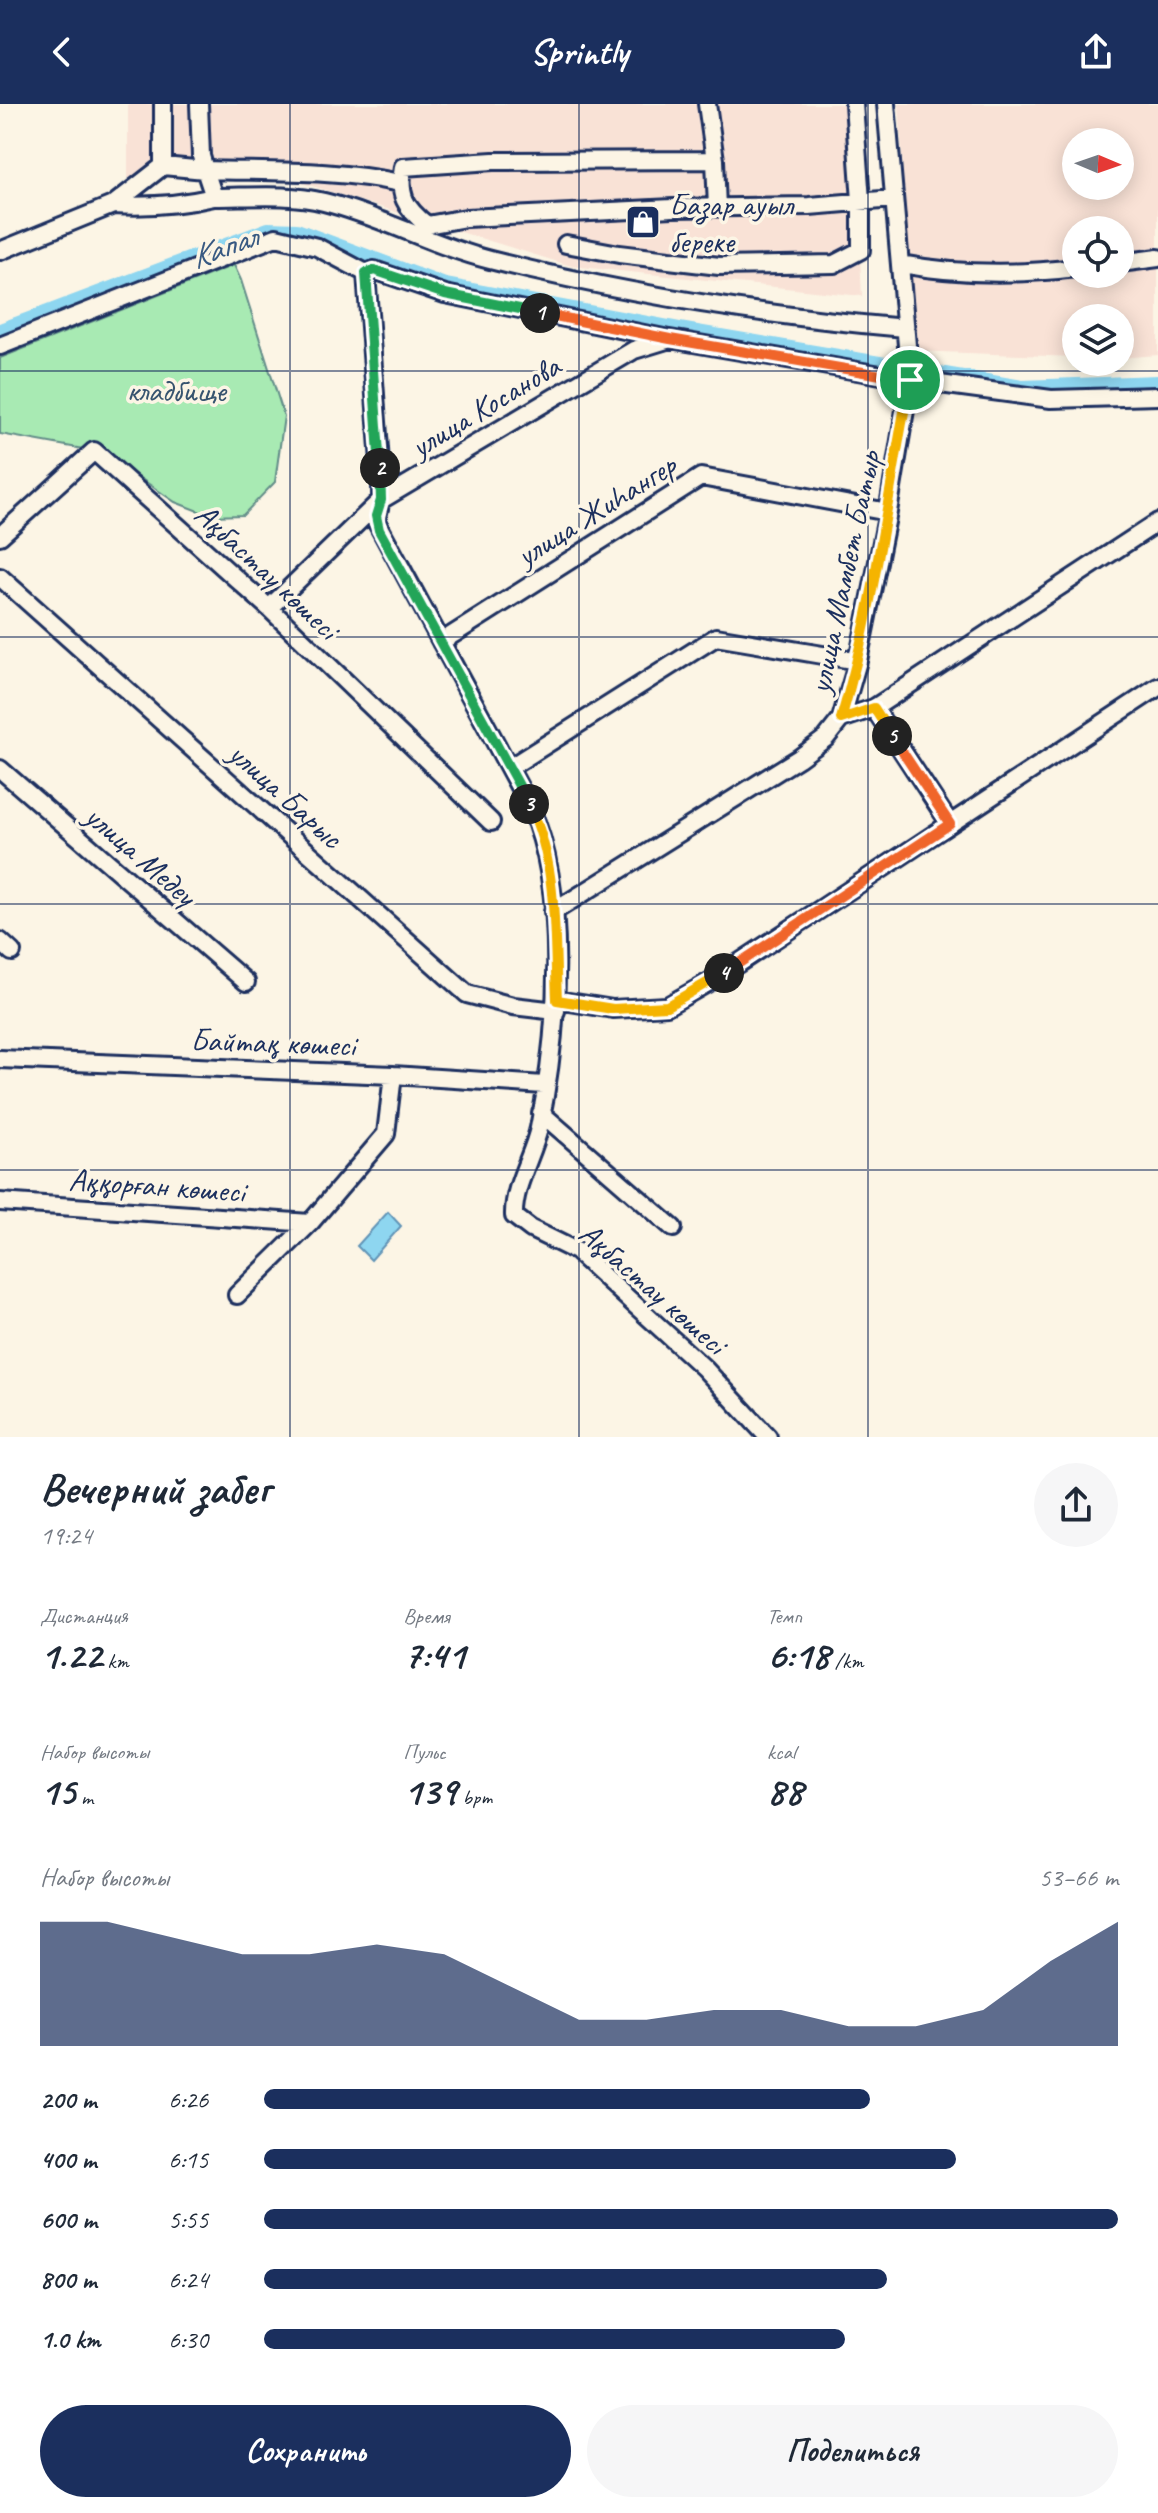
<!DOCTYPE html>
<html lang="ru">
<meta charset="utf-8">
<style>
:root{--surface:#fff;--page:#f6f6f7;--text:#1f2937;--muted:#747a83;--accent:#1b2f5e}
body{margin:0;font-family:Caveat,sans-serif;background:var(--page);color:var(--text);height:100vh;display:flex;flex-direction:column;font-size:30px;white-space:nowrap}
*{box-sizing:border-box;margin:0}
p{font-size:26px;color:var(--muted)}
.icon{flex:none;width:44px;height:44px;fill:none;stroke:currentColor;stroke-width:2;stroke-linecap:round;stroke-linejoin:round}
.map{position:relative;height:1333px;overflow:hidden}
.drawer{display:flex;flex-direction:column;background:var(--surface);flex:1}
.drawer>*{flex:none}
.needle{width:52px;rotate:92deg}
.fabs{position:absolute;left:1062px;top:24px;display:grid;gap:16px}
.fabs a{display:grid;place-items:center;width:72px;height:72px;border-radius:50%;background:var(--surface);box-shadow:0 4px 20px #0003;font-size:40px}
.pin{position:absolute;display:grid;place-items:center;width:68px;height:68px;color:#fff;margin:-34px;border:4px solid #fff;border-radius:50%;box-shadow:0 2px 8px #0007}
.km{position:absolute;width:40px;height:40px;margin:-20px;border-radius:50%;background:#222;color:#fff;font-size:22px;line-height:40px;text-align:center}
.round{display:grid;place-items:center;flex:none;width:84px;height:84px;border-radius:42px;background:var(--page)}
.head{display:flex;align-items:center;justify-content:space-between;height:136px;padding:0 40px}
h1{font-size:44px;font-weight:600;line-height:60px}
.figures{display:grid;grid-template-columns:repeat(3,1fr);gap:12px;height:136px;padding:8px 40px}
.figures div{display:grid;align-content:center}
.figures b{font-size:40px;font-weight:600}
.figures small{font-size:22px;font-weight:400}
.figures p{font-size:22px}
.chart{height:224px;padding:16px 40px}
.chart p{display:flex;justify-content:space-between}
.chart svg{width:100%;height:144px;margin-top:8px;fill:var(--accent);opacity:.7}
.cta{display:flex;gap:16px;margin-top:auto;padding:16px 40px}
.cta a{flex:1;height:92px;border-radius:48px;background:var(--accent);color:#fff;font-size:32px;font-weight:600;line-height:92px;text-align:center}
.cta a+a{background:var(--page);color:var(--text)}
ul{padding:0 40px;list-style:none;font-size:26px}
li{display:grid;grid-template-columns:128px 96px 1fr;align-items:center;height:60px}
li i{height:20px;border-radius:10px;background:var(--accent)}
header{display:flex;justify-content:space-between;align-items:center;height:104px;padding:0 40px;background:var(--accent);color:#fff;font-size:36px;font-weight:600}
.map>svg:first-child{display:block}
</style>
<header><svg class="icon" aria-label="back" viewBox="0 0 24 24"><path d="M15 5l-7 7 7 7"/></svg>Sprintly<svg class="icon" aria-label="share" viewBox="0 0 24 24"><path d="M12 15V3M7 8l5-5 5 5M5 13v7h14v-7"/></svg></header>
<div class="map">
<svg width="1158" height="1333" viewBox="0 0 1158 1333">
<rect width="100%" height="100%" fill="#fcf5e5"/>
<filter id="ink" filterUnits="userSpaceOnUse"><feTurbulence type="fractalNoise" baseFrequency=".0125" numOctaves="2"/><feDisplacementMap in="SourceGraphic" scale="16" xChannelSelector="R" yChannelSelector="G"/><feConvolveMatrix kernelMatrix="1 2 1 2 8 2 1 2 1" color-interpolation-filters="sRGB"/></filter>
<g filter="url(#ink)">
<path fill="#f9e2d6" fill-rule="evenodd" d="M128 0H852L862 192 571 162 283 73 128 74Z
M899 0H1158V251L1120 254V214H1076V253L913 247ZM1076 38H1120V82H1076ZM1076 126H1120V170H1076Z"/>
<path fill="#a8eab3" stroke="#628c88" stroke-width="2" d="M234 161 241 176 284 312 275 378 243 411 211 412 175 398 121 361 94 347 0 330V254Z"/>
<path fill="#8ed6f0" stroke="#6093b6" stroke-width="2" d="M388 1108 401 1122 371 1156 357 1142Z"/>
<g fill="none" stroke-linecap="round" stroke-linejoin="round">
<path stroke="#8ed6f0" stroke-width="14" d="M0 226 268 125 297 126 445 181 679 225 1022 283 1158 278"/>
<g stroke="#1b2f5e" stroke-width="22">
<path id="minor" d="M163 0V62L205 66 201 52 199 0
M707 0 715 56
M400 79C336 65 270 68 205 66L214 93C250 93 289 89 324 98 381 112 433 142 490 156 626 190 766 212 905 224
M113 101C148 103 179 101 214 93
M717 104 715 56 493 57 403 63C398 91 405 104 427 121L466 114 673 104 809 102 894 95
M566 140 619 150 719 162 834 160 861 146V97L854 0
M0 147 113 101 163 62
M1120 159 1158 154
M901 160C959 171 1017 171 1076 164
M366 169 381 372V396L376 417 530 703C569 789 558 932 539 1024 533 1052 513 1082 514 1112L531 1125 576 1147 704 1264 768 1333
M0 242 276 133 317 143 366 169 374 166 445 190 669 235
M0 432 94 347 269 504 491 718
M0 473 467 890 513 902 556 907
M269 504 381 396 634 246 670 235 910 276 1051 295 1158 292
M441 538 701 373 888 408
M874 604 950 720
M841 615 874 604 1158 418
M509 664 716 533 858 557
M0 665 246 878
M553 808 799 654 826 634 841 615 858 557 888 408 910 276 886 0
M0 837 12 848
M557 896 613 905 667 902 716 874 1158 583
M0 955 393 971 544 981
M541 1009 673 1124
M0 1098 310 1119
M237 1191 310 1119 386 1030 393 971"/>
</g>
<use href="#minor" stroke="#fcf5e5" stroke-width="16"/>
</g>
</g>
<g fill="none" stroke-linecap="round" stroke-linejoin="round" filter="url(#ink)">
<g stroke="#fff" stroke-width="16">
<path id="split-1" d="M540 209 670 235 910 276"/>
</g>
<g stroke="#fff" stroke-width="16">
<path id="split-2" d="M380 364 366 169 374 166 445 190 540 209"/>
</g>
<g stroke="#fff" stroke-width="16">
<path id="split-3" d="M380 364 381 396 376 412 379 426 529 700"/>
</g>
<g stroke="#fff" stroke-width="16">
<path id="split-4" d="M529 700C558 759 554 831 557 896L613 905 667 902 724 869"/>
</g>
<g stroke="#fff" stroke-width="16">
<path id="split-5" d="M724 869 950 720 892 632"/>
</g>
<g stroke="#fff" stroke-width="16">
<path id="split-6" d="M892 632 874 604 841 615C874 504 888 389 910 276"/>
</g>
<use href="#split-1" stroke="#f0652b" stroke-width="10"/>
<use href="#split-2" stroke="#22a559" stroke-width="10"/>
<use href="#split-3" stroke="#22a559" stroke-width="10"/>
<use href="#split-4" stroke="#f5b400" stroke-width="10"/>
<use href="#split-5" stroke="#f0652b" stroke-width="10"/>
<use href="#split-6" stroke="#f5b400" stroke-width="10"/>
</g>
<path fill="none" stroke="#1b2f5e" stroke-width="2" stroke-opacity="0.55" d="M290 0V1333M579 0V1333M868 0V1333M0 267H1158M0 533H1158M0 800H1158M0 1066H1158"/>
<defs>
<g id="shop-square" transform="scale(1.8)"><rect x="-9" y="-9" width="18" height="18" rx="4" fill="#1b2f5e" stroke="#fcf5e5"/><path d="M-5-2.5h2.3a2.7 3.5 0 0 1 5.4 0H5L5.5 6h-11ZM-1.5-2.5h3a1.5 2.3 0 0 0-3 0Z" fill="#fff"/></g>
</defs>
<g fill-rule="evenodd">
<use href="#shop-square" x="643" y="118"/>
</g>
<g text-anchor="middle" stroke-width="7" stroke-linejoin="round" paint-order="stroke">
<g font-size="32" fill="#1b2f5e" stroke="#fcf5e5" text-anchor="start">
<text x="669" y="111">Базар ауыл<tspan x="669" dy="37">береке</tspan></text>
</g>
<g font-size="32" fill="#37546f" stroke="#fcf5e5">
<text x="176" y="297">кладбище</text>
</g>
<g font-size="32" fill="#1b2f5e" stroke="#fcf5e5">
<text transform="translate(485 302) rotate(-31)" y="11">улица Косанова</text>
<text transform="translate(596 406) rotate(-32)" y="11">улица Жиhангер</text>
<text transform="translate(267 467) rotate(43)" y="11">Ақбастау көшесі</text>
<text transform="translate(844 468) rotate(-78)" y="11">улица Мамбет Батыр</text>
<text transform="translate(286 691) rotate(42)" y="11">улица Барыс</text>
<text transform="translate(141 751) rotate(41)" y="11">улица Медеу</text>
<text transform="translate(273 938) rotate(2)" y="11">Байтақ көшесі</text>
<text transform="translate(157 1081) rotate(4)" y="11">Аққорған көшесі</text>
<text transform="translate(653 1184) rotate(41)" y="11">Ақбастау көшесі</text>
</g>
<g font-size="34" font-style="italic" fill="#385982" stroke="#fcf5e5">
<text transform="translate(223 142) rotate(-20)" y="12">Капал</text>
</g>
</g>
</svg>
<div class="fabs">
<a><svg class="needle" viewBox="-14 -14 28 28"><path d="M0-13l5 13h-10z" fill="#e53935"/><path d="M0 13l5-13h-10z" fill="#747a83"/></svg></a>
<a><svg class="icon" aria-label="locate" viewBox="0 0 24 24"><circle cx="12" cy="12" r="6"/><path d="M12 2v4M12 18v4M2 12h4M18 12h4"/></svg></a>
<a><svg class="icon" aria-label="layers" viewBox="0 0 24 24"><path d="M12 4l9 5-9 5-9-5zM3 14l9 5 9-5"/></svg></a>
</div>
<div class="pin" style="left:910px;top:276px;background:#1e9e55"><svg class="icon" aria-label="arrive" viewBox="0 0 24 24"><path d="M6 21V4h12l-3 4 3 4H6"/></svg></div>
<b class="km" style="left:540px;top:209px">1</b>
<b class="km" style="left:380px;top:364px">2</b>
<b class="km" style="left:529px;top:700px">3</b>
<b class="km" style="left:724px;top:869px">4</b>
<b class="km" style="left:892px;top:632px">5</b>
</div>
<section class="drawer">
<div class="head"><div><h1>Вечерний забег</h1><p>19:24</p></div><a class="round"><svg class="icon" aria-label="share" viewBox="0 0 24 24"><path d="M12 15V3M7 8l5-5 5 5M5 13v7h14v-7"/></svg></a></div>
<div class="figures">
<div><p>Дистанция</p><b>1.22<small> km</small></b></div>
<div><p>Время</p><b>7:41</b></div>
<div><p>Темп</p><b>6:18<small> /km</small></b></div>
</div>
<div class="figures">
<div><p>Набор высоты</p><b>15<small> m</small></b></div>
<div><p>Пульс</p><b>139<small> bpm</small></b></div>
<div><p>kcal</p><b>88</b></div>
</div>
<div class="chart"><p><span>Набор высоты</span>53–66 m</p>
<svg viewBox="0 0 160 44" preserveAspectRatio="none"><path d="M0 44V6L10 6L20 11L30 16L40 16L50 13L60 16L70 26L80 36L90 36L100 33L110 33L120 38L130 38L140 33L150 18L160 6V44z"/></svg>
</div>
<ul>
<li><b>200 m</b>6:26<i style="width:71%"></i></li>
<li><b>400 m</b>6:15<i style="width:81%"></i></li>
<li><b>600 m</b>5:55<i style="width:100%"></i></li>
<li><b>800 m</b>6:24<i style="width:73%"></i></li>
<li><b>1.0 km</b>6:30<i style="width:68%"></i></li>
</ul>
<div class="cta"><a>Сохранить</a><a>Поделиться</a></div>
</section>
